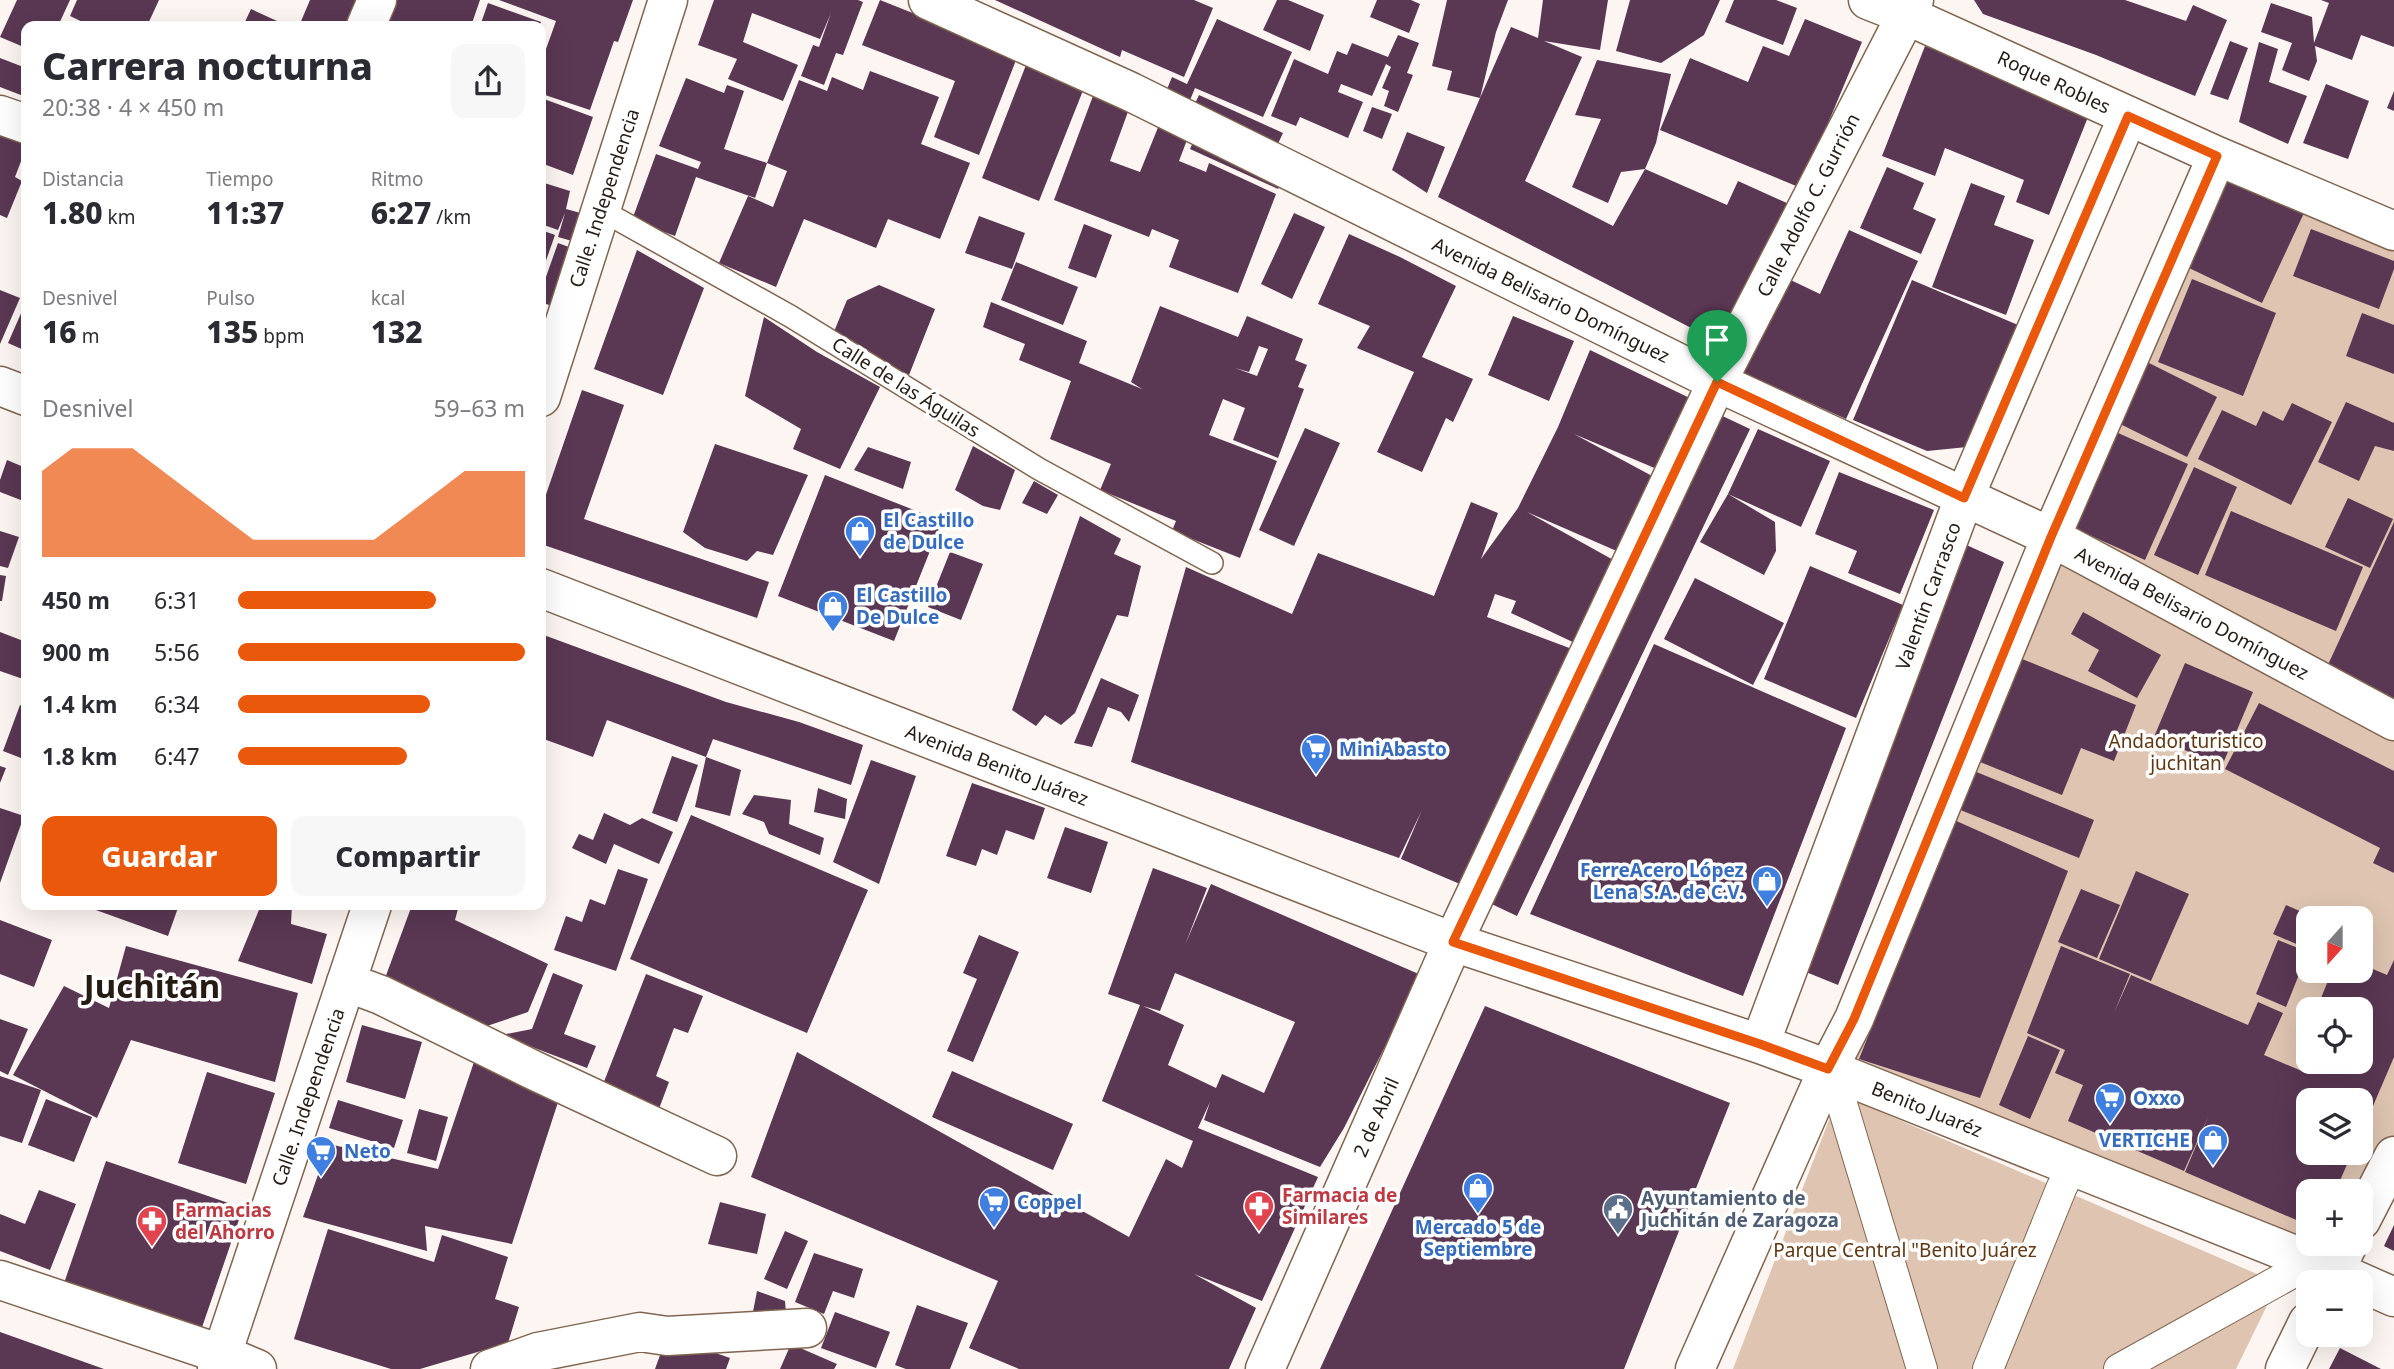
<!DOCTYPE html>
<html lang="es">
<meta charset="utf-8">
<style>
:root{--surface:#fff;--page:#f7f7f7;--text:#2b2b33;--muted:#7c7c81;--accent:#ea580c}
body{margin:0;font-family:"Noto Sans",sans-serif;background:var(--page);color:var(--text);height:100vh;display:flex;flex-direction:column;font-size:26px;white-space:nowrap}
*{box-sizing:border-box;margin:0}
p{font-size:23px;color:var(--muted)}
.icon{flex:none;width:38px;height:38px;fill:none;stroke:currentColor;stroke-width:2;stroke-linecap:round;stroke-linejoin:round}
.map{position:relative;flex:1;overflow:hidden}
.panel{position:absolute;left:21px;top:21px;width:525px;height:889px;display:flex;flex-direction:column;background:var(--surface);border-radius:14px;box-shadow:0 7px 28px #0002}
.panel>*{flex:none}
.needle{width:46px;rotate:201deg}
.controls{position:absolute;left:2296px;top:906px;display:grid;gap:14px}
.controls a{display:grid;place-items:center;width:77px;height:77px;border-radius:14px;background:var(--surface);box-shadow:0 7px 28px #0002;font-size:35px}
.pin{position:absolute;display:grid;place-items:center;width:60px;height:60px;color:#fff;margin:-72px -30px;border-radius:50% 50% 50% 0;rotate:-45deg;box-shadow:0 0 7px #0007}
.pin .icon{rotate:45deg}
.round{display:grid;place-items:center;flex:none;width:74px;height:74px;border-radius:14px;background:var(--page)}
.headline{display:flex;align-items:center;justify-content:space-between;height:119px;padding:0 21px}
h1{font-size:38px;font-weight:800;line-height:52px}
.metrics{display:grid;grid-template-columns:repeat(3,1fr);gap:10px;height:119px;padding:7px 21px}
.metrics div{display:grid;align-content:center}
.metrics b{font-size:30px;font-weight:800}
.metrics small{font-size:19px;font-weight:400}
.metrics p{font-size:19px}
.chart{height:196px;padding:14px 21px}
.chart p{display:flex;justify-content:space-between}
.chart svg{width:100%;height:126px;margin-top:7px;fill:var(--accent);opacity:.7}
.primary-button{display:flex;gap:14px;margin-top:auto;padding:14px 21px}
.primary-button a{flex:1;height:80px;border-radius:14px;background:var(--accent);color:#fff;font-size:28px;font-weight:800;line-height:80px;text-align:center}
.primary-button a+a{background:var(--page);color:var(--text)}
ul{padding:0 21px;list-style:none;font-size:23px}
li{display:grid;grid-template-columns:112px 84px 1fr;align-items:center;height:52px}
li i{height:18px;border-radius:9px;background:var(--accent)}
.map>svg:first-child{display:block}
</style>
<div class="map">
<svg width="2394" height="1369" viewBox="0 0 2394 1369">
<rect width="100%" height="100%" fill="#fcf5f1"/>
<path fill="#dec4b1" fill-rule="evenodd" d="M2217 156 2394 231V1156L2361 1192H2308V1244H2348L2335 1271 1828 1069ZM2308 919H2361V971H2308ZM2308 1010H2361V1062H2308ZM2308 1101H2361V1153H2308Z
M1839 1094 2278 1283 2236 1369H1733Z"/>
<path fill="#5a3753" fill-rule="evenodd" d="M17 0H70L58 26H26V48L0 37Z
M77 0H159L147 26H91L70 16Z
M310 0H365L354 26H299Z
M386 0H480L471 26H389L378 22Z
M499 0H633L618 42 614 41 590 110 545 95 544 99 593 117 573 175 541 163V50L545 52 556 21Z
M714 0H858L863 2 843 55 836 53 824 85 801 76 813 45 819 47 831 13 820 39 752 13 743 42 798 65 783 101 728 79 737 59 698 45Z
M880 0 1018 55 979 155 934 137 955 81 862 45Z
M995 0H1194L1213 8 1184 77 1122 50 1120 57Z
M1277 0H1288L1324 15 1310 51 1263 30Z
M1377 0H1411L1420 4 1409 33 1370 17Z
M1447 0H1508L1496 32 1480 98 1511 27 1538 38 1543 0H1608L1600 50 1544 41 1582 57 1525 181 1613 226 1645 169 1621 172 1608 203 1572 187 1601 119 1575 115 1597 60 1671 74 1656 143 1645 169 1727 205 1738 181 1791 205 1728 347 1438 197 1480 98 1447 90 1452 71 1432 66Z
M1630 0H1720L1704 35 1661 63 1616 51Z
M1734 0H1776L1797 8 1783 45 1725 22Z
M1974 0H2125L2186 21 2193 5 2227 20 2195 96 2096 55 1983 14Z
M2321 0H2394V47L2361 35 2352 60 2315 46 2317 61 2309 81 2282 70 2292 43 2261 32 2271 3 2312 17 2314 43 2329 3Z
M488 3 541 22 539 26H480Z
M251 9 288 26H243Z
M1217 19 1292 52 1263 117 1195 88 1188 105 1165 94 1172 77 1187 84Z
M1805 19 1862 42 1801 188 1660 130 1690 58 1748 82 1763 46 1789 56Z
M1398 35 1419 43 1407 73 1413 75 1398 112 1384 106 1389 91 1382 88 1391 67 1386 64 1372 96 1341 84 1338 92 1363 102 1348 138 1300 117 1296 126 1271 116 1294 59 1328 74 1337 51 1347 55 1352 43 1388 57Z
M2230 41 2248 48 2228 100 2210 94Z
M2259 42 2278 49 2269 82 2307 96 2288 144 2239 122Z
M1925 46 2090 112 2049 215 2016 202 2024 180 1945 148 1935 176 1882 156Z
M0 58 26 68V97L0 87Z
M1026 65 1084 88 1039 201 982 178Z
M870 71 939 97 921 144 970 163 940 239 888 219 876 248 804 219 776 287 719 263 748 196 773 207 787 171 767 163 799 80 827 91 832 77 863 90Z
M686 78 724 93 727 85 744 91 724 149 767 163 755 198 696 177 675 236 632 220 656 154 698 169 701 162 659 146Z
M2326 84 2369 101 2348 159 2303 143Z
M2394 91V111L2387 108Z
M1199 95 1283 133 1274 152 1190 114Z
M1093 96 1129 109 1110 161 1140 172 1161 120 1190 132 1179 161 1206 172 1209 163 1276 194 1238 293 1169 267 1179 240 1152 229 1149 237 1054 200Z
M1372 107 1392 114 1382 139 1363 131Z
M0 126 26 138V148L15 177 22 181 7 218 0 215Z
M1407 132 1445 147 1427 193 1392 170Z
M1197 134 1285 174 1278 189 1190 149Z
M1887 167 1924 183 1913 209 1936 219 1921 254 1860 228Z
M2228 177 2304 213 2262 303 2187 267Z
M541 182 570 191 566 209 588 215 579 243 558 237 565 213 558 230 541 224Z
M1971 183 2005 196 1994 225 2034 240 2006 315 1932 287Z
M1294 213 1325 227 1292 299 1261 284Z
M979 216 1025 233 1012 269 965 253Z
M1084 224 1112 235 1096 278 1068 268Z
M2311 229 2394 261V269L2379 309 2293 276Z
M541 230 555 235 541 275Z
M1849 230 1918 261 1846 419 1733 368 1776 273 1820 294Z
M1349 234 1400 257 1456 286 1422 357 1473 379 1453 422 1446 418 1422 472 1377 452 1414 372 1357 348 1370 326 1318 304Z
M558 243 577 250 557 308 541 302V291Z
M637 250 704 288 663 395 594 369Z
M1016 262 1078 287 1063 325 1001 300Z
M2192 279 2276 313 2243 396 2158 362Z
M1912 280 2018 325 1967 447 1927 451 1853 420Z
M879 285 935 309 909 375 833 334 847 300Z
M0 290 20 298 0 344Z
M26 302V351L8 343Z
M991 302 1087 341 1079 363 1142 389 1131 382 1160 306 1238 337 1247 316 1303 339 1295 360 1307 365 1298 387 1304 389 1278 458 1233 440 1245 408 1223 399 1209 435 1277 461 1240 558 1172 531 1176 521 1100 490 1111 464 1050 439 1071 381 1019 360 1025 344 983 327ZM1259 346 1268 349 1257 376 1235 368 1249 372Z
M2362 313 2394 325V374L2346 356Z
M1513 316 1574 341 1549 401 1488 375Z
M764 317 817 352 880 387 840 469 793 449 801 429 745 396Z
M1590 350 1698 402 1664 472 1574 434 1654 477 1619 552 1527 512 1617 562 1579 645 1511 613 1516 601 1495 594 1487 617 1572 649 1467 887 1401 859 1422 810 1399 858 1131 762 1186 567 1292 614 1318 553 1434 596 1471 502 1498 513 1481 559 1518 508 1558 427Z
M2145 361 2217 397 2187 457 2114 421Z
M582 390 624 405 584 519 769 582 757 618 541 544V509Z
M2346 402 2394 423V451L2375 446 2359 481 2318 462Z
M2292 403 2332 422 2291 505 2198 459 2222 410 2256 426 2263 411 2283 421Z
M1714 412 1750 429 1517 916 1481 899Z
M1305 428 1340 443 1294 546 1259 530Z
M1758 429 1830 461 1801 527 1728 494 1775 522 1776 551 1764 575 1700 542 1728 494Z
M2109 429 2188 464 2145 560 2067 525Z
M715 444 808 475 773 555 757 551 747 561 705 548 683 532Z
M973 446 1015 470 1000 510 983 506 955 490Z
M868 447 911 462 903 489 854 470Z
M7 460 26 468V502L0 492V480Z
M2194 467 2237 487 2198 575 2154 555Z
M1839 472 1934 510 1900 594 1848 573 1857 551 1815 534Z
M825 475 942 521 894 641 778 596Z
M1034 481 1058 495 1047 514 1022 503Z
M2348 498 2393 519 2370 568 2325 547Z
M2231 511 2363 567 2336 631 2205 575Z
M1080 516 1121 539 1114 554 1141 566 1128 617 1117 615 1075 713 1061 725 1045 715 1036 726 1012 710Z
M2394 522V700L2326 669Z
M0 531 19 537 8 568 0 566Z
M1962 543 2004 562 1838 985 1801 970Z
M950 552 983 564 961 620 928 607Z
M1810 566 1903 605 1856 718 1764 679Z
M0 575 6 576 2 601H0Z
M1695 578 1784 623 1753 685 1664 639Z
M2083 612 2161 655 2137 698 2088 671 2099 650 2071 634Z
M0 632 26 642V670L23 679 0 671Z
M541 634 726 702 799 722 863 745 851 785 713 739 706 757 607 720 593 757 541 738Z
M1654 644 1846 728 1743 996 1530 914Z
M2022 659 2136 705 2114 761 2081 748 2062 795 1980 762Z
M2185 663 2253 692 2222 766 2154 737Z
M1101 678 1139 695 1129 722 1121 712 1108 707 1092 747 1074 743Z
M2259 703 2394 771V873L2373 863 2380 848 2225 769Z
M20 705 26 708V760L3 751Z
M672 756 698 765 677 822 652 813Z
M706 757 741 770 730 816 695 807Z
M871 760 916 776 879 884 833 862Z
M0 766 6 768 0 783Z
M1974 771 2094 820 2079 858 1958 809Z
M972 783 1045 808 1034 840 1006 830 997 855 982 849 976 866 946 856Z
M818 788 847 799 845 819 814 812Z
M754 795 791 800 789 824 824 838 820 855 769 834 764 822 742 814Z
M0 808 24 816 0 883Z
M604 813 630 825 642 818 673 832 659 864 614 844 606 864 572 848 579 834 593 840Z
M691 815 868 890 807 1033 630 959Z
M1952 819 2068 871 1980 1098 1859 1059 1918 912Z
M1065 827 1108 842 1091 893 1047 878Z
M1153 868 1207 888 1185 945 1211 884 1421 975 1344 1128 1320 1167 1204 1120 1210 1102 1198 1128 1318 1177 1262 1301 1194 1274 1256 1308 1229 1369H1019L969 1348 998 1281 751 1177 797 1052 1129 1237 1166 1159 1182 1168 1193 1141 1102 1101 1140 1005 1108 994ZM1175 973 1295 1022 1264 1093 1222 1074 1216 1088 1168 1065 1184 1025 1143 1006 1160 1011Z
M618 869 648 879 616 971 554 950 566 916 582 922 590 899 605 905Z
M2136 871 2189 894 2151 981 2099 959Z
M2081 889 2120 905 2097 958 2058 942Z
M82 905H179L168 936Z
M261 905H292L291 924 327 934 312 984 238 961Z
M412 905H459L455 920 548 964 528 1012 484 1027 384 981Z
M2286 905 2318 919H2308V949L2273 934Z
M0 920 52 940 34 987 0 974Z
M979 935 1019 952 973 1062 947 1051 977 979 963 973Z
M2278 940 2308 952 2286 1007 2256 994Z
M126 946 298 993 275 1082 131 1040 97 1118 13 1075 64 986 109 1008Z
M2061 946 2130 974 2114 1013 2131 975 2248 1025 2258 1002 2283 1013 2264 1055 2309 1074 2314 1062H2361V1010H2334L2319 1003 2332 971H2361V964L2387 975 2394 960V1057L2361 1134V1101H2308V1153H2352L2335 1192H2308V1225L2185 1172 2209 1115 2184 1171 2068 1121 2083 1085 2055 1073 2065 1050 2027 1033Z
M553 973 583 985 564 1034 596 1046 587 1068 501 1035 532 1029Z
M646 974 703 996 688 1033 674 1028 656 1076 669 1082 657 1114 600 1092Z
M1485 1006 1730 1103 1624 1369H1320Z
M0 1019 28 1029 8 1075 0 1071Z
M362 1025 422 1042 405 1099 346 1082Z
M2028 1036 2060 1050 2030 1119 1999 1105Z
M475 1059 559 1099 512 1244 425 1226 427 1251 303 1217 329 1144 438 1169Z
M952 1071 1073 1124 1053 1170 932 1117Z
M207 1072 275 1093 246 1184 178 1163Z
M0 1076 41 1090 22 1143 0 1136Z
M46 1099 92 1117 74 1162 28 1145Z
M338 1100 403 1120 394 1148 329 1128Z
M419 1109 448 1117 436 1161 407 1153Z
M106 1161 243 1208 199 1336 62 1289Z
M39 1190 76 1204 50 1270 0 1251V1214L25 1224Z
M720 1202 766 1214 757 1254 708 1244Z
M2394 1225V1251L2384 1246Z
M328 1229 434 1262 442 1235 508 1257 495 1299 519 1307 508 1343 420 1369H391L294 1339Z
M785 1231 808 1241 787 1289 764 1279Z
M814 1253 863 1269 854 1298 833 1291 824 1314 795 1302Z
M757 1291 785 1301 786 1313 752 1317Z
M917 1305 968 1323 950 1369H906L895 1365Z
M835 1312 890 1332 876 1368 821 1348Z
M0 1332 104 1369H0Z
M667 1336 730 1358 726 1369H655Z
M791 1344 837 1364 834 1369H780Z
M2340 1348 2381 1369H2329Z"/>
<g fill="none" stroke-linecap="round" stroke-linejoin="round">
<g stroke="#806550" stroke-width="24">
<path id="service" d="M601 210 790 316 1039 469 1212 563"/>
</g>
<g stroke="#806550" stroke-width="32">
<path id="pedestrian" d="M1828 1069 1839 1094 1922 1369
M1988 1369 2061 1189 2072 1166
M2119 1369 2312 1262"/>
</g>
<g stroke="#806550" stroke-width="41">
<path id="minor" d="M928 0 1131 92 1717 382 2051 537 2394 721
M1868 0 1906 15 2217 156 2394 231
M366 26 377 0
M0 115 26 124
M0 386 26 396
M541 397 668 0
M541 588 1453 942 1760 1044 1828 1069 2335 1271 2328 1283
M346 982 381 995 533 1070 717 1156
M1760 1044 1964 498 2128 116
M217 1369 372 905
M490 1369 538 1352 640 1332 667 1336 807 1328
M1265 1369 1453 942 1717 382 1914 0
M1695 1369 1828 1069 1854 1019 2051 537 2217 156
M2285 1369 2308 1322"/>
</g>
<g stroke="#806550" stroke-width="41">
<path id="tertiary" d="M2361 1220 2394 1156
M2348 1244 2335 1271 2394 1297
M0 1280 221 1354 257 1369"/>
</g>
<use href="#service" stroke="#fff" stroke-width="21"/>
<use href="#pedestrian" stroke="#fff" stroke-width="30"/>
<use href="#minor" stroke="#fff" stroke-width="38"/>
<use href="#tertiary" stroke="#fff" stroke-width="38"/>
</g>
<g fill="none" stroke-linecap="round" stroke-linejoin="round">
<g stroke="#fff" stroke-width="14">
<path id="route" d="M2128 116 2217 156 2051 537 1854 1019 1828 1069 1760 1044 1453 942 1717 382 1964 498Z"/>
</g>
<use href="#route" stroke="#ea580c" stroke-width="9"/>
</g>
<defs>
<g id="shop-pin" transform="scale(1.575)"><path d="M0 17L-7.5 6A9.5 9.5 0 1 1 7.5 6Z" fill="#3f7fe0" stroke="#fff"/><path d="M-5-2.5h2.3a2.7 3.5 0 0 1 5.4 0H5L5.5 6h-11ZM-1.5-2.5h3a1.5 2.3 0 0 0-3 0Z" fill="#fff"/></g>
<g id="supermarket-pin" transform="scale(1.575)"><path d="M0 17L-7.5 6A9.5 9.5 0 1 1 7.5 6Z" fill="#3f7fe0" stroke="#fff"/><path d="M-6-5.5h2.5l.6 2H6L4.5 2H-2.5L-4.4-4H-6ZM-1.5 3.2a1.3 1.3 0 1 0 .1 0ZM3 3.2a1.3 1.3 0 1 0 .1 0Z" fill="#fff"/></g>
<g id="pharmacy-pin" transform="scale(1.575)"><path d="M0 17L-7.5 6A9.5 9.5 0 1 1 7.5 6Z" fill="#e0444e" stroke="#fff"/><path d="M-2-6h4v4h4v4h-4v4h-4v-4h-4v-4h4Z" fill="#fff"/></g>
<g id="civic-pin" transform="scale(1.575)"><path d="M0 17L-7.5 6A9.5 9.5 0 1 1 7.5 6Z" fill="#5c6f8a" stroke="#fff"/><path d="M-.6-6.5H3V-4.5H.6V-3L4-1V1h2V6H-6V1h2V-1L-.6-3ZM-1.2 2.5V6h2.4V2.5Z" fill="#fff"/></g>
</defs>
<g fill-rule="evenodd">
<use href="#shop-pin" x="860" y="531"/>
<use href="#shop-pin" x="833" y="606"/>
<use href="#supermarket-pin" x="1316" y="749"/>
<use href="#shop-pin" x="1767" y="881"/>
<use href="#supermarket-pin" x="2110" y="1098"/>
<use href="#shop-pin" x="2213" y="1140"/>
<use href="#supermarket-pin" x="321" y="1151"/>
<use href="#shop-pin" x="1478" y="1188"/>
<use href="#supermarket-pin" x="994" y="1202"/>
<use href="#pharmacy-pin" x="1259" y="1206"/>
<use href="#civic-pin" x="1618" y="1209"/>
<use href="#pharmacy-pin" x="152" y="1221"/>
</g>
<g text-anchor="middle" stroke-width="7" stroke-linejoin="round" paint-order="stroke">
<g font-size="19" fill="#261b12" stroke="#fff">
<text transform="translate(2054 82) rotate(25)" y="7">Roque Robles</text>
<text transform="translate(604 198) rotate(-72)" y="7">Calle. Independencia</text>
<text transform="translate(1808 205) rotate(-63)" y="7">Calle Adolfo C. Gurrión</text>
<text transform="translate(1551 300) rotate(26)" y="7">Avenida Belisario Domínguez</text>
<text transform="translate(906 387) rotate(32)" y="7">Calle de las Águilas</text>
<text transform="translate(1928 596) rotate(-70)" y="7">Valentín Carrasco</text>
<text transform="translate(2192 613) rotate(28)" y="7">Avenida Belisario Domínguez</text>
<text transform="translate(997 765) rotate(21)" y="7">Avenida Benito Juárez</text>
<text transform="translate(308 1097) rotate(-71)" y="7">Calle. Independencia</text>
<text transform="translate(1927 1109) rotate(22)" y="7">Benito Juaréz</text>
<text transform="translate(1376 1117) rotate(-66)" y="7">2 de Abril</text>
</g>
<g font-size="19" font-weight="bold" fill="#366cbe" stroke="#fff" text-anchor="start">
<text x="883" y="527">El Castillo<tspan x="883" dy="22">de Dulce</tspan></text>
<text x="856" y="602">El Castillo<tspan x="856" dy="22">De Dulce</tspan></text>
<text x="1339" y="756">MiniAbasto</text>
<text x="1744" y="877" text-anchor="end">FerreAcero López<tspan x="1744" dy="22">Lena S.A. de C.V.</tspan></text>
<text x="2133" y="1105">Oxxo</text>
<text x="2190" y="1147" text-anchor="end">VERTICHE</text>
<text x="344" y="1158">Neto</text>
<text x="1017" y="1209">Coppel</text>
<text x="1478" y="1234" text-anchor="middle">Mercado 5 de<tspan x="1478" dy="22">Septiembre</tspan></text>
</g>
<g font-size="19" fill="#603713" stroke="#fff">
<text x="2186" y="748">Andador turistico<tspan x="2186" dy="22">juchitan</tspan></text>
<text x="1905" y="1257">Parque Central "Benito Juárez</text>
</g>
<g font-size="19" font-weight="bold" fill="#be3a42" stroke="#fff" text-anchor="start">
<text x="1282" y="1202">Farmacia de<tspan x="1282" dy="22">Similares</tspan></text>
<text x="175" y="1217">Farmacias<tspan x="175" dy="22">del Ahorro</tspan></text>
</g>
<g font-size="19" font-weight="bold" fill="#4e5e75" stroke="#fff" text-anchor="start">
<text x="1641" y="1205">Ayuntamiento de<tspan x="1641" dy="22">Juchitán de Zaragoza</tspan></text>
</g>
<g font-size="33" font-weight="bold" fill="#261b12" stroke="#fff">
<text x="152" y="998">Juchitán</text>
</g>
</g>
</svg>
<div class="controls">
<a><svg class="needle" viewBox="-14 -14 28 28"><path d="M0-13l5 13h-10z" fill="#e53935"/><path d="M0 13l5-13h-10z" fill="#7c7c81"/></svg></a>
<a><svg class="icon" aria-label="locate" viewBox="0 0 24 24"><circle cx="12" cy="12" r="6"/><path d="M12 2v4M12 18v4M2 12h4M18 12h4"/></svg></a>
<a><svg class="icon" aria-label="layers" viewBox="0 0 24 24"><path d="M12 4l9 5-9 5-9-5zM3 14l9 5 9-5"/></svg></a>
<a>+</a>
<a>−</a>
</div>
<div class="pin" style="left:1717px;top:382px;background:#1e9e55"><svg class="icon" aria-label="arrive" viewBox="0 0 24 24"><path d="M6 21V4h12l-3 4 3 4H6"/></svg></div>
<section class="panel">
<div class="headline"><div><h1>Carrera nocturna</h1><p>20:38 · 4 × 450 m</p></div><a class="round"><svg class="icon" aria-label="share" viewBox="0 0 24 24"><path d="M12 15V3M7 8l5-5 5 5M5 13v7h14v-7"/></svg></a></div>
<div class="metrics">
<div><p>Distancia</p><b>1.80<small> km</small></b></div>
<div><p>Tiempo</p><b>11:37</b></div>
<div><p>Ritmo</p><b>6:27<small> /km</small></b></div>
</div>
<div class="metrics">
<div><p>Desnivel</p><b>16<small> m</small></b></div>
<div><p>Pulso</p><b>135<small> bpm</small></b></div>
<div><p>kcal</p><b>132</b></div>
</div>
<div class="chart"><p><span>Desnivel</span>59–63 m</p>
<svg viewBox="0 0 160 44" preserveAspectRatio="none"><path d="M0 44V14L10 6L20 6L30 6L40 14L50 22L60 30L70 38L80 38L90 38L100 38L110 38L120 30L130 22L140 14L150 14L160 14V44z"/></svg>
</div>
<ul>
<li><b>450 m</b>6:31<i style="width:69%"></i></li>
<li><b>900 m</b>5:56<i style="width:100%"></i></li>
<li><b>1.4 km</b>6:34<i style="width:67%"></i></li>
<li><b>1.8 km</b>6:47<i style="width:59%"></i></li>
</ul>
<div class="primary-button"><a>Guardar</a><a>Compartir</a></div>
</section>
</div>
